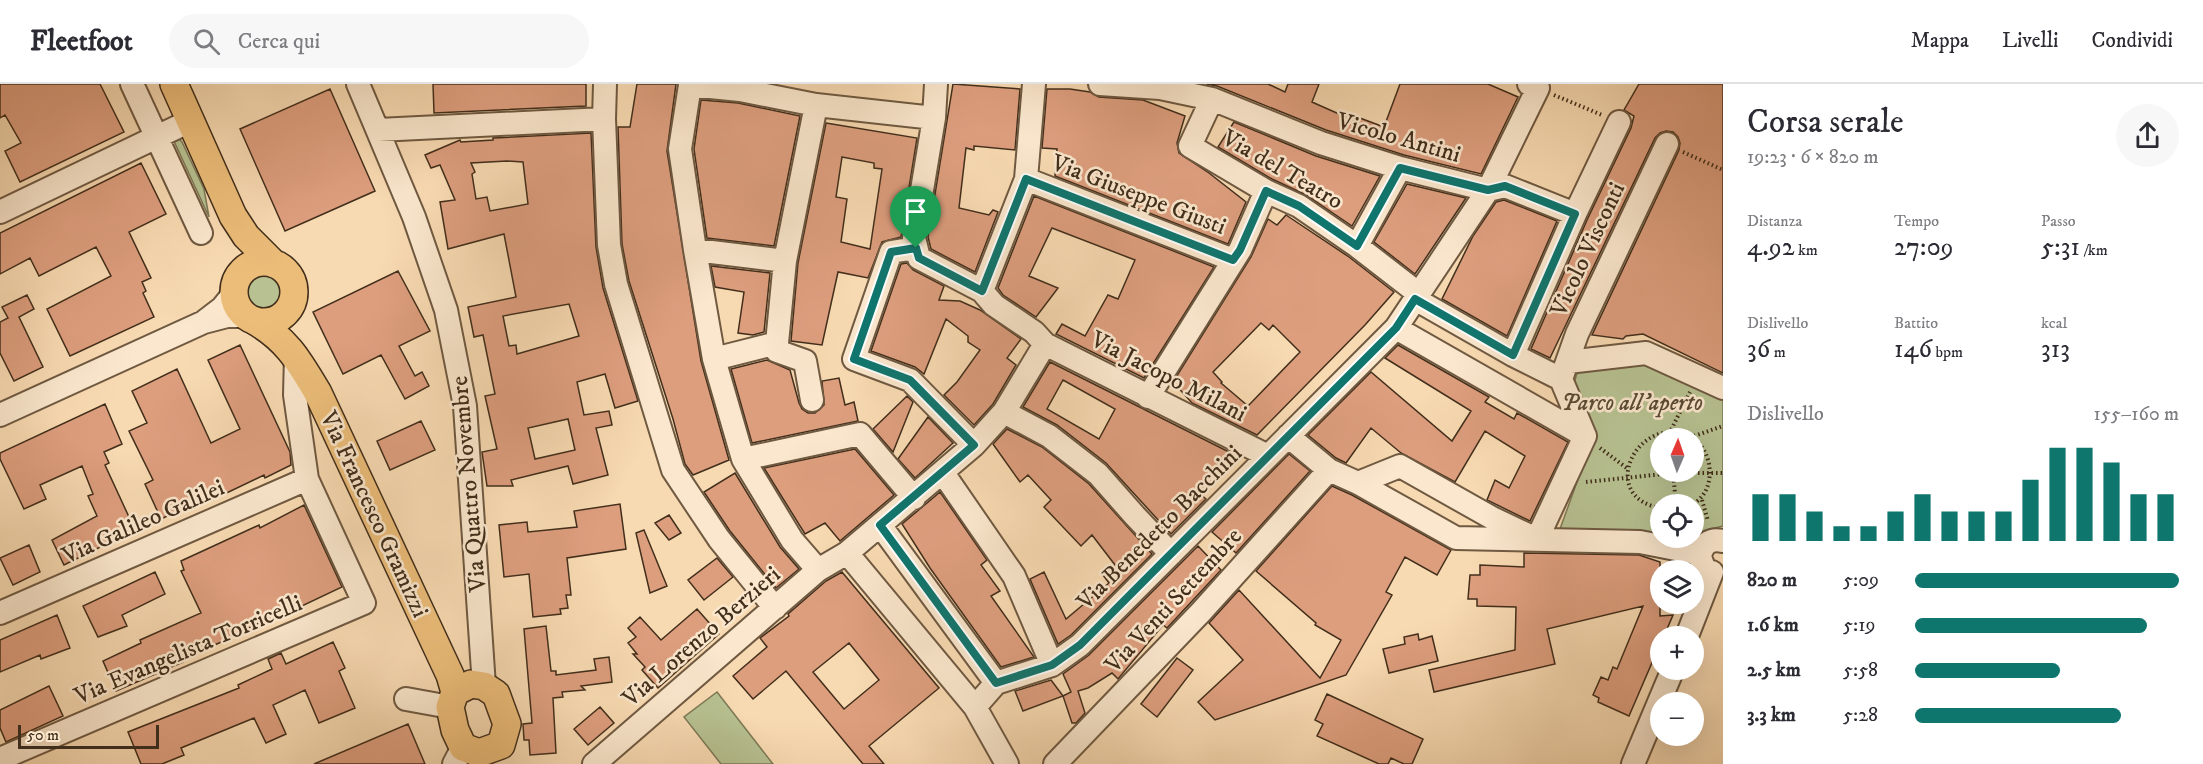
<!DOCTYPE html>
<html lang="it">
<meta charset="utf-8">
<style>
:root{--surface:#fff;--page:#f7f7f7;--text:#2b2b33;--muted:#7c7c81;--line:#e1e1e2;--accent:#0f766e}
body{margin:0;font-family:"IM FELL DW Pica",serif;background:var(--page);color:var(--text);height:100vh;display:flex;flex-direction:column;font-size:22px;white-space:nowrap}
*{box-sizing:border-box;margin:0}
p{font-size:20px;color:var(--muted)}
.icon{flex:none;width:33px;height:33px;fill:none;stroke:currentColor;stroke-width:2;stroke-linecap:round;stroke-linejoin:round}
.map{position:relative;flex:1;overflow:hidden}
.sheet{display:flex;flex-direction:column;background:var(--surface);width:480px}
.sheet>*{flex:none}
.needle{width:39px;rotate:2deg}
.buttons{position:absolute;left:1650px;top:344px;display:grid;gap:12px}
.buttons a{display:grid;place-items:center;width:54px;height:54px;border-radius:50%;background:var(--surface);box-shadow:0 6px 24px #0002;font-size:30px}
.scale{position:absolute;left:18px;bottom:15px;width:141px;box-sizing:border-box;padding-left:6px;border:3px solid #412e1b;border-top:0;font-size:16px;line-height:21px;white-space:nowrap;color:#412e1b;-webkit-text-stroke:4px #fae7cd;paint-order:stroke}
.pin{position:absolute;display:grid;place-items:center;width:51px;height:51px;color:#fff;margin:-62px -26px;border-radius:50% 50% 50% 0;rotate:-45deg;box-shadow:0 0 6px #0007}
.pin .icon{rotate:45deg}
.round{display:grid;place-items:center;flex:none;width:63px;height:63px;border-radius:32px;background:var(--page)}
.head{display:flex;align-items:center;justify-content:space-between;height:102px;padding:0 24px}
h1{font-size:33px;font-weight:600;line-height:45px}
.metrics{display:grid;grid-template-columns:repeat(3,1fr);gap:9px;height:102px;padding:6px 24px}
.metrics div{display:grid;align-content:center}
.metrics b{font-size:26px;font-weight:600}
.metrics small{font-size:16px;font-weight:400}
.metrics p{font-size:16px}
.chart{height:168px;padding:12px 24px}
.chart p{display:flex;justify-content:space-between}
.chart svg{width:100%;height:108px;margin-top:6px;stroke:var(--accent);stroke-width:6}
ul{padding:0 24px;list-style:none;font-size:20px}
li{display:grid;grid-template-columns:96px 72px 1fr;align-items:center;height:45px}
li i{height:15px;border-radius:8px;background:var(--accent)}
header{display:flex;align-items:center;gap:36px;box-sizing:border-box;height:84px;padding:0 30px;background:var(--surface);border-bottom:2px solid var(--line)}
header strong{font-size:28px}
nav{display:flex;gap:33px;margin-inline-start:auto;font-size:21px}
.search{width:420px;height:54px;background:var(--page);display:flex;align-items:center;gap:15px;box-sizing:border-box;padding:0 21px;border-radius:33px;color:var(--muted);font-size:22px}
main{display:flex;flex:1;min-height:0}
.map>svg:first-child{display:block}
</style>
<header>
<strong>Fleetfoot</strong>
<div class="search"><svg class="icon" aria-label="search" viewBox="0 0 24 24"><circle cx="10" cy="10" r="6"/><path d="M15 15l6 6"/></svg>Cerca qui</div>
<nav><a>Mappa</a><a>Livelli</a><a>Condividi</a></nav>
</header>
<main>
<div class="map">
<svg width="1723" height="680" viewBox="0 0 1723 680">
<rect width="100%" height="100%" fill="#f8dab2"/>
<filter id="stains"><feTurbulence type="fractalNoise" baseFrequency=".00333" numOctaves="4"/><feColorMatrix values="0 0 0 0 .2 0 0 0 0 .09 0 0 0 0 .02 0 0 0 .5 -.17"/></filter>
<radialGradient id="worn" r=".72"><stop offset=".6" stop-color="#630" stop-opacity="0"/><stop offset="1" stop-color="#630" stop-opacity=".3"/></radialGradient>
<path fill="#b7c191" stroke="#7c7856" stroke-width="1.5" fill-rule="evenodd" d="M177 53 182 58 204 105 209 133 173 55Z
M244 208a18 18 0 1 1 36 0a18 18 0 1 1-36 0Z
M1646 269 1723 304V442L1694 449V420H1660V450L1641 447 1560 445 1595 348 1574 300 1578 285ZM1660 354H1694V387H1660Z
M717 608 773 680H721L684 633Z"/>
<path fill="#dd9e7e" stroke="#412e1b" stroke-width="1.5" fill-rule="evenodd" d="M0 0H100L124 48 20 98 5 67 21 59 5 31 0 34Z
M433 0H586V22L434 29Z
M637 0H676L667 67 701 277 729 376 693 391 685 380 673 335 629 197 622 160 618 43H630Z
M953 0 1020 5 1015 66 974 62V66L966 64 959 124 989 131 993 126 998 128 975 188 931 165 928 153Z
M1206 0H1268L1285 8 1288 0H1319L1312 18 1339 30 1341 27 1384 43 1400 0H1488L1518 13 1481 90 1404 71 1326 46 1217 2Z
M1639 0H1723V289L1643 250 1626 252 1623 255 1592 251 1679 66 1680 59 1678 53 1673 48 1666 47 1660 49 1655 54 1550 274 1531 265 1587 136 1631 44 1634 32 1624 26Z
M330 5 375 107 285 147 240 45Z
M1047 5H1070L1090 8 1099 13 1143 16 1185 32 1177 59 1179 69 1209 89 1246 118 1228 160 1055 92 1057 65 1042 64Z
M701 16 738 19 800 32 774 162 707 154 694 65Z
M1234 38 1316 72 1380 92 1352 142 1306 111 1272 95 1218 63Z
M826 39 917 54 901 153 882 158 868 194 838 188 822 261 791 257 798 179ZM842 73 874 79V84L882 85 870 165 841 158 847 115 836 113Z
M591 49 596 163 603 204 638 317 615 324 605 290 577 298 584 331 609 327 612 341 596 344 608 391 573 400 568 382 511 396 513 402H487L482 368 497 365 485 312 495 310 483 251 474 253 468 223 516 213 504 150 448 165 440 118 455 116 440 81 431 84 425 71 460 56 461 58 493 56V54ZM507 77 523 78 528 120 490 127 487 113 476 115 472 90 475 88 471 79ZM569 220 579 252 517 270 516 261 509 262 503 232ZM568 335 575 366 535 375 528 344Z
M141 79 166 130 129 148 151 194 142 198 146 207 143 209 154 233 70 272 47 225 111 192 96 163 39 192 30 174 0 190V149Z
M1407 100 1466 114 1415 190 1374 158Z
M1034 112 1214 183 1144 294 1056 250 1062 240 1085 252 1108 211 1118 215 1135 176 1052 144 1029 192 1058 204 1036 233 1003 211 998 204Z
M1504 116 1557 137 1507 252 1442 215 1473 152 1496 118Z
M1286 131 1349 173 1394 208 1365 241 1257 351 1192 319 1173 298 1251 173 1268 135 1277 141ZM1261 239 1269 246 1273 241 1300 268 1248 322 1221 299 1222 298 1213 288Z
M907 179 913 186 944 202 939 216 960 217 980 226 1021 255 1007 274 1016 281 993 320 974 341 944 311 957 298 980 266 968 258V252L946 235 924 290 915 283 871 267 901 180Z
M711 182 770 189 764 248 753 251 738 249 744 208 715 203Z
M398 187 430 247 399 262 415 292 422 288 429 302 405 315 381 271 343 290 313 228Z
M27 211 34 225 19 233 43 283 14 297 0 269V238L8 234 2 223Z
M240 261 290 368 291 381 265 394 264 391 212 416 210 412 161 435 145 400 153 396 129 347 147 339 132 307 177 285 211 359 240 345 208 276Z
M1398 261 1489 313 1485 318 1514 335 1517 329 1568 358 1530 437 1487 416 1495 396 1509 404 1525 372 1485 347 1455 398 1401 369 1371 344 1346 379 1336 374 1308 351 1371 288 1452 357 1471 327 1385 274Z
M767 276 790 286 799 319 802 325 808 329H815L824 321 822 297 839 294 845 321 854 318 858 337 752 359 731 285Z
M1050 278 1237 372 1200 410 1206 415 1171 450 1106 379 1057 341 1023 323ZM1063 296 1115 325 1099 355 1047 325Z
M907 312 913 318 893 368 873 345Z
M105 320 122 360 104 368 109 379 105 381 135 446 64 481 52 456 97 432 88 412 93 410 82 382 40 401 46 415 24 425 0 375V369Z
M928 333 953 359 915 394 898 375Z
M421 337 435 366 390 386 377 357Z
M1007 345 1042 363 1089 400 1152 470 1071 551 1058 560 1030 495 1044 488 1066 535 1109 499 1103 491 1115 481 1092 451 1081 462 1044 423 1051 416 1028 391 1020 398 993 360Z
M855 365 894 411 840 457 825 439 805 450 764 384Z
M1289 370 1310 387 1236 469 1212 448Z
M735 389 780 463 799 485 776 504 730 447 704 408Z
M1332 402 1352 411 1451 466 1437 491 1405 473 1386 508 1392 511 1346 591 1215 636 1198 618 1243 576 1209 539 1239 506 1320 594 1341 556 1315 541 1316 539 1256 487Z
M940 408 987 476 981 481 1000 507 991 512 1034 573 1001 583 930 484 902 440Z
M620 420 626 465 567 474 571 511H566L568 524 560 525 561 530 533 533 529 490 504 493 499 441 527 438 528 448 577 443 574 427Z
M304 421 342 503 264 540 263 537 219 559 182 575 183 578 116 607 103 577 141 559 140 556 201 529 181 487 184 486 181 477 259 441 260 444Z
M669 431 681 449 669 456 655 439Z
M644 446 667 502 650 509 636 449Z
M29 461 40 488 13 501 0 474Z
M1198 462 1221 486 1167 544 1163 541 1118 595 1112 589 1088 604 1078 607 1085 629 1076 639H1072L1063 612 1071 608 1063 590 1089 571Z
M1524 469 1639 471 1660 478V532L1673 531 1664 552H1660V560L1629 632 1598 618 1599 614 1593 611 1601 593 1608 596 1613 583 1617 585 1643 522 1547 545 1555 580 1434 608 1429 586 1515 566 1516 523 1477 522V515H1468L1470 491H1480V481L1524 483Z
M717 474 733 493 704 516 688 496Z
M155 488 165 510 122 531 127 542 98 553 83 522Z
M842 488 939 604 869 662 884 680H863L786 587 753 615 733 592 767 563 760 554 789 532 788 530 826 497ZM849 559 879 596 844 625 813 588Z
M697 525 719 550 658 604 642 586 645 583 633 570H637L628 559 636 553 628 544 640 533 661 556Z
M57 531 70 564 41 575 40 571 0 588V556Z
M546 542 551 587H556V591L596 586 594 575 609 573 612 598 581 602 585 606 562 608 563 613 553 614 556 669 530 671 529 656H524L523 640 532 639 524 545Z
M1418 550 1419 556 1432 552 1438 577 1389 589 1383 565 1405 560 1404 553Z
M333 558 345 584 339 587 355 624 319 639 305 606 273 621 286 650 266 659 254 634 181 664 184 671 162 680H141L128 648 239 604 238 601 272 585 268 575 281 569 286 580Z
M1177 574 1193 586 1157 633 1141 620Z
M1051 596 1063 612 1023 627 1015 607Z
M49 602 63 632 6 658 0 644V626Z
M1327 610 1423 655 1412 680H1404L1391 674 1388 680H1379L1317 652 1323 640 1315 636Z
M600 623 614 639 588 661 574 645Z
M408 640 425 680H314Z"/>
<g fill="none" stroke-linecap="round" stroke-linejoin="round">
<g stroke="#6f5941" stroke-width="26">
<path id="minor" d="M132 0 201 149
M358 0 414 133 446 226 465 322 484 602
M605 0 604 35 609 161 616 200 673 386 719 455 775 524
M936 0 934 34 914 154 919 174 982 207 994 221 1034 248 1045 260 1268 372
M1100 0 1160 4 1212 15 1321 59 1400 84 1488 106 1505 102 1575 130
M1212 15 1190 62 1266 107 1299 122 1357 162 1419 210
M378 46 604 35
M1026 95 1233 176
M0 128 190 37
M1357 162 1400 84
M916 164 891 168 854 275 910 296 974 361
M695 166 785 177
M982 207 1026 95 1034 0
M1415 215 1513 271 1561 295 1585 352
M205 237 222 224 234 209
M1396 244 1585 352
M1513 271 1575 130 1619 38
M714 275 777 259
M1568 278 1646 269 1723 304
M1561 295 1577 250 1667 60
M1148 313 1240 166 1266 107
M812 316 805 277 777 267V259L785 177 816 21
M1004 328 1049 352 1098 390 1135 432 1171 470
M0 331 204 238 227 232H246
M1288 352 1329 386 1358 399 1456 454 1640 458 1691 468 1701 467
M743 375 860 350 914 414
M943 389 1014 492 1052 581
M1358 399 1400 382 1494 435 1530 452
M880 441 996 599
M1537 455 1585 352
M847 469 975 623 1007 680
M1703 481 1700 473C1702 460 1710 454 1723 457
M818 486 792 456 743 375 714 275 695 166 680 65 690 1 740 6 816 21 934 34
M0 529 307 395
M1687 552 1712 488
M406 615 450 623
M975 623 996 599 1052 581 1080 561 1396 244 1488 106 1538 4 1529 0
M0 675 364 519 307 395 295 311 296 271
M454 680 463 663
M594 680 818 486 847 469 974 361 1004 328 1045 260
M1055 680 1201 528 1329 386
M1633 680 1673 585"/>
</g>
<g stroke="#412e1b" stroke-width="30">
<path id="major" d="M174 0 233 132 246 152 274 180
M234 208a30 30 0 1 1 60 0a30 30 0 1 1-60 0Z
M253 236C287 255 299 277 318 309L450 591 455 608 450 623 455 646 463 663 479 669 501 661 507 640 496 610 484 602 471 600 455 608"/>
</g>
<path stroke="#412e1b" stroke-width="4" stroke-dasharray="1.5 3" stroke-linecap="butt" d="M1554 11 1602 31
M1683 68 1723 86
M1694 352 1723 342
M1671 354 1670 348 1690 308
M1600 364 1628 385
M1673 388 1676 420
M1586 398 1673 389H1723
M1702 416 1708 437
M1660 424C1605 414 1628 349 1671 348 1711 346 1723 403 1693 420
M1694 583 1700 568"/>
<use href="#minor" stroke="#fae7cd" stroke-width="22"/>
<use href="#major" stroke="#ecbd79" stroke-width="27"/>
</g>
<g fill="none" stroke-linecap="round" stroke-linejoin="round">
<g stroke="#fff" stroke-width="12">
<path id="route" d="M1400 84 1488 106 1505 102 1575 130 1513 271 1415 215 1396 244 1080 561 1052 581 996 599 880 441 974 361 910 296 854 275 891 168 916 164 919 174 982 207 1026 95 1233 176 1240 166 1266 107 1299 122 1357 162Z"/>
</g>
<use href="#route" stroke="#0f766e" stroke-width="8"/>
</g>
<g text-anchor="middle" stroke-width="5" stroke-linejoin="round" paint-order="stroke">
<g font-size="24" fill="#412e1b" stroke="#fae7cd">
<text transform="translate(1399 53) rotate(16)" y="8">Vicolo Antini</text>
<text transform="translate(1283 85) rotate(30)" y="8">Via del Teatro</text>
<text transform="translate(1139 110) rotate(21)" y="8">Via Giuseppe Giusti</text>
<text transform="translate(1587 165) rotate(-65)" y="8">Vicolo Visconti</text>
<text transform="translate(1169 292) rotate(27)" y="8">Via Jacopo Milani</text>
<text transform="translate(468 400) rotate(-95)" y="8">Via Quattro Novembre</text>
<text transform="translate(375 430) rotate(65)" y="8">Via Francesco Gramizzi</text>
<text transform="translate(143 437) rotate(-24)" y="8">Via Galileo Galilei</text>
<text transform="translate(1159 443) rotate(-45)" y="8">Via Benedetto Bacchini</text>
<text transform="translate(1173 516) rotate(-47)" y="8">Via Venti Settembre</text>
<text transform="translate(701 552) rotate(-41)" y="8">Via Lorenzo Berzieri</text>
<text transform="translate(188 565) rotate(-23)" y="8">Via Evangelista Torricelli</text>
</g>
<g font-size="24" font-style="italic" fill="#594b33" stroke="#fae7cd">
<text x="1632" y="326">Parco all'aperto</text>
</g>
</g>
<rect width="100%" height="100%" filter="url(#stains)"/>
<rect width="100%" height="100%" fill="url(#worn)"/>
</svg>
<div class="buttons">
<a><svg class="needle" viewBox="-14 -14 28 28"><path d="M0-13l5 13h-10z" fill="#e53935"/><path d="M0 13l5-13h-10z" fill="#7c7c81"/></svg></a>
<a><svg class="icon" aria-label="locate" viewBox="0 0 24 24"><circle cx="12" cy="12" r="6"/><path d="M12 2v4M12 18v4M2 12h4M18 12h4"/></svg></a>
<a><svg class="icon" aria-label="layers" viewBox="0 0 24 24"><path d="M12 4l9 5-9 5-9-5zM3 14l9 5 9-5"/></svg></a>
<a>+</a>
<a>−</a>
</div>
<div class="scale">50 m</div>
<div class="pin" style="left:916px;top:164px;background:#1e9e55"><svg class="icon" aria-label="arrive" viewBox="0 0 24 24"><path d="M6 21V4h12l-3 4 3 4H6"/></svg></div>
</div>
<section class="sheet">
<div class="head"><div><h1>Corsa serale</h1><p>19:23 · 6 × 820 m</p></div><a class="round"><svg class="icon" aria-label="share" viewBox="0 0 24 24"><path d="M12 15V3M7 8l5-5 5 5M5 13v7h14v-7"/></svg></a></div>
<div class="metrics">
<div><p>Distanza</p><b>4.92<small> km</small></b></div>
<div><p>Tempo</p><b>27:09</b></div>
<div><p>Passo</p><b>5:31<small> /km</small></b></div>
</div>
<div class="metrics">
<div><p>Dislivello</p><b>36<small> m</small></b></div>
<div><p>Battito</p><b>146<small> bpm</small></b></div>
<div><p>kcal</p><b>313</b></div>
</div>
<div class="chart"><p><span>Dislivello</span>155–160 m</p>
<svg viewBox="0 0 160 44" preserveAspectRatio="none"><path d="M5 44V25M15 44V25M25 44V32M35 44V38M45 44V38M55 44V32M65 44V25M75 44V32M85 44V32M95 44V32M105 44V19M115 44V6M125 44V6M135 44V12M145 44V25M155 44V25"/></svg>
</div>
<ul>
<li><b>820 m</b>5:09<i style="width:100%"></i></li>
<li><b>1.6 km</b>5:19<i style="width:88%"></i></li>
<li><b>2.5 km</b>5:58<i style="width:55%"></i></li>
<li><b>3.3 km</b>5:28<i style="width:78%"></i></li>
</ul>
</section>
</main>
